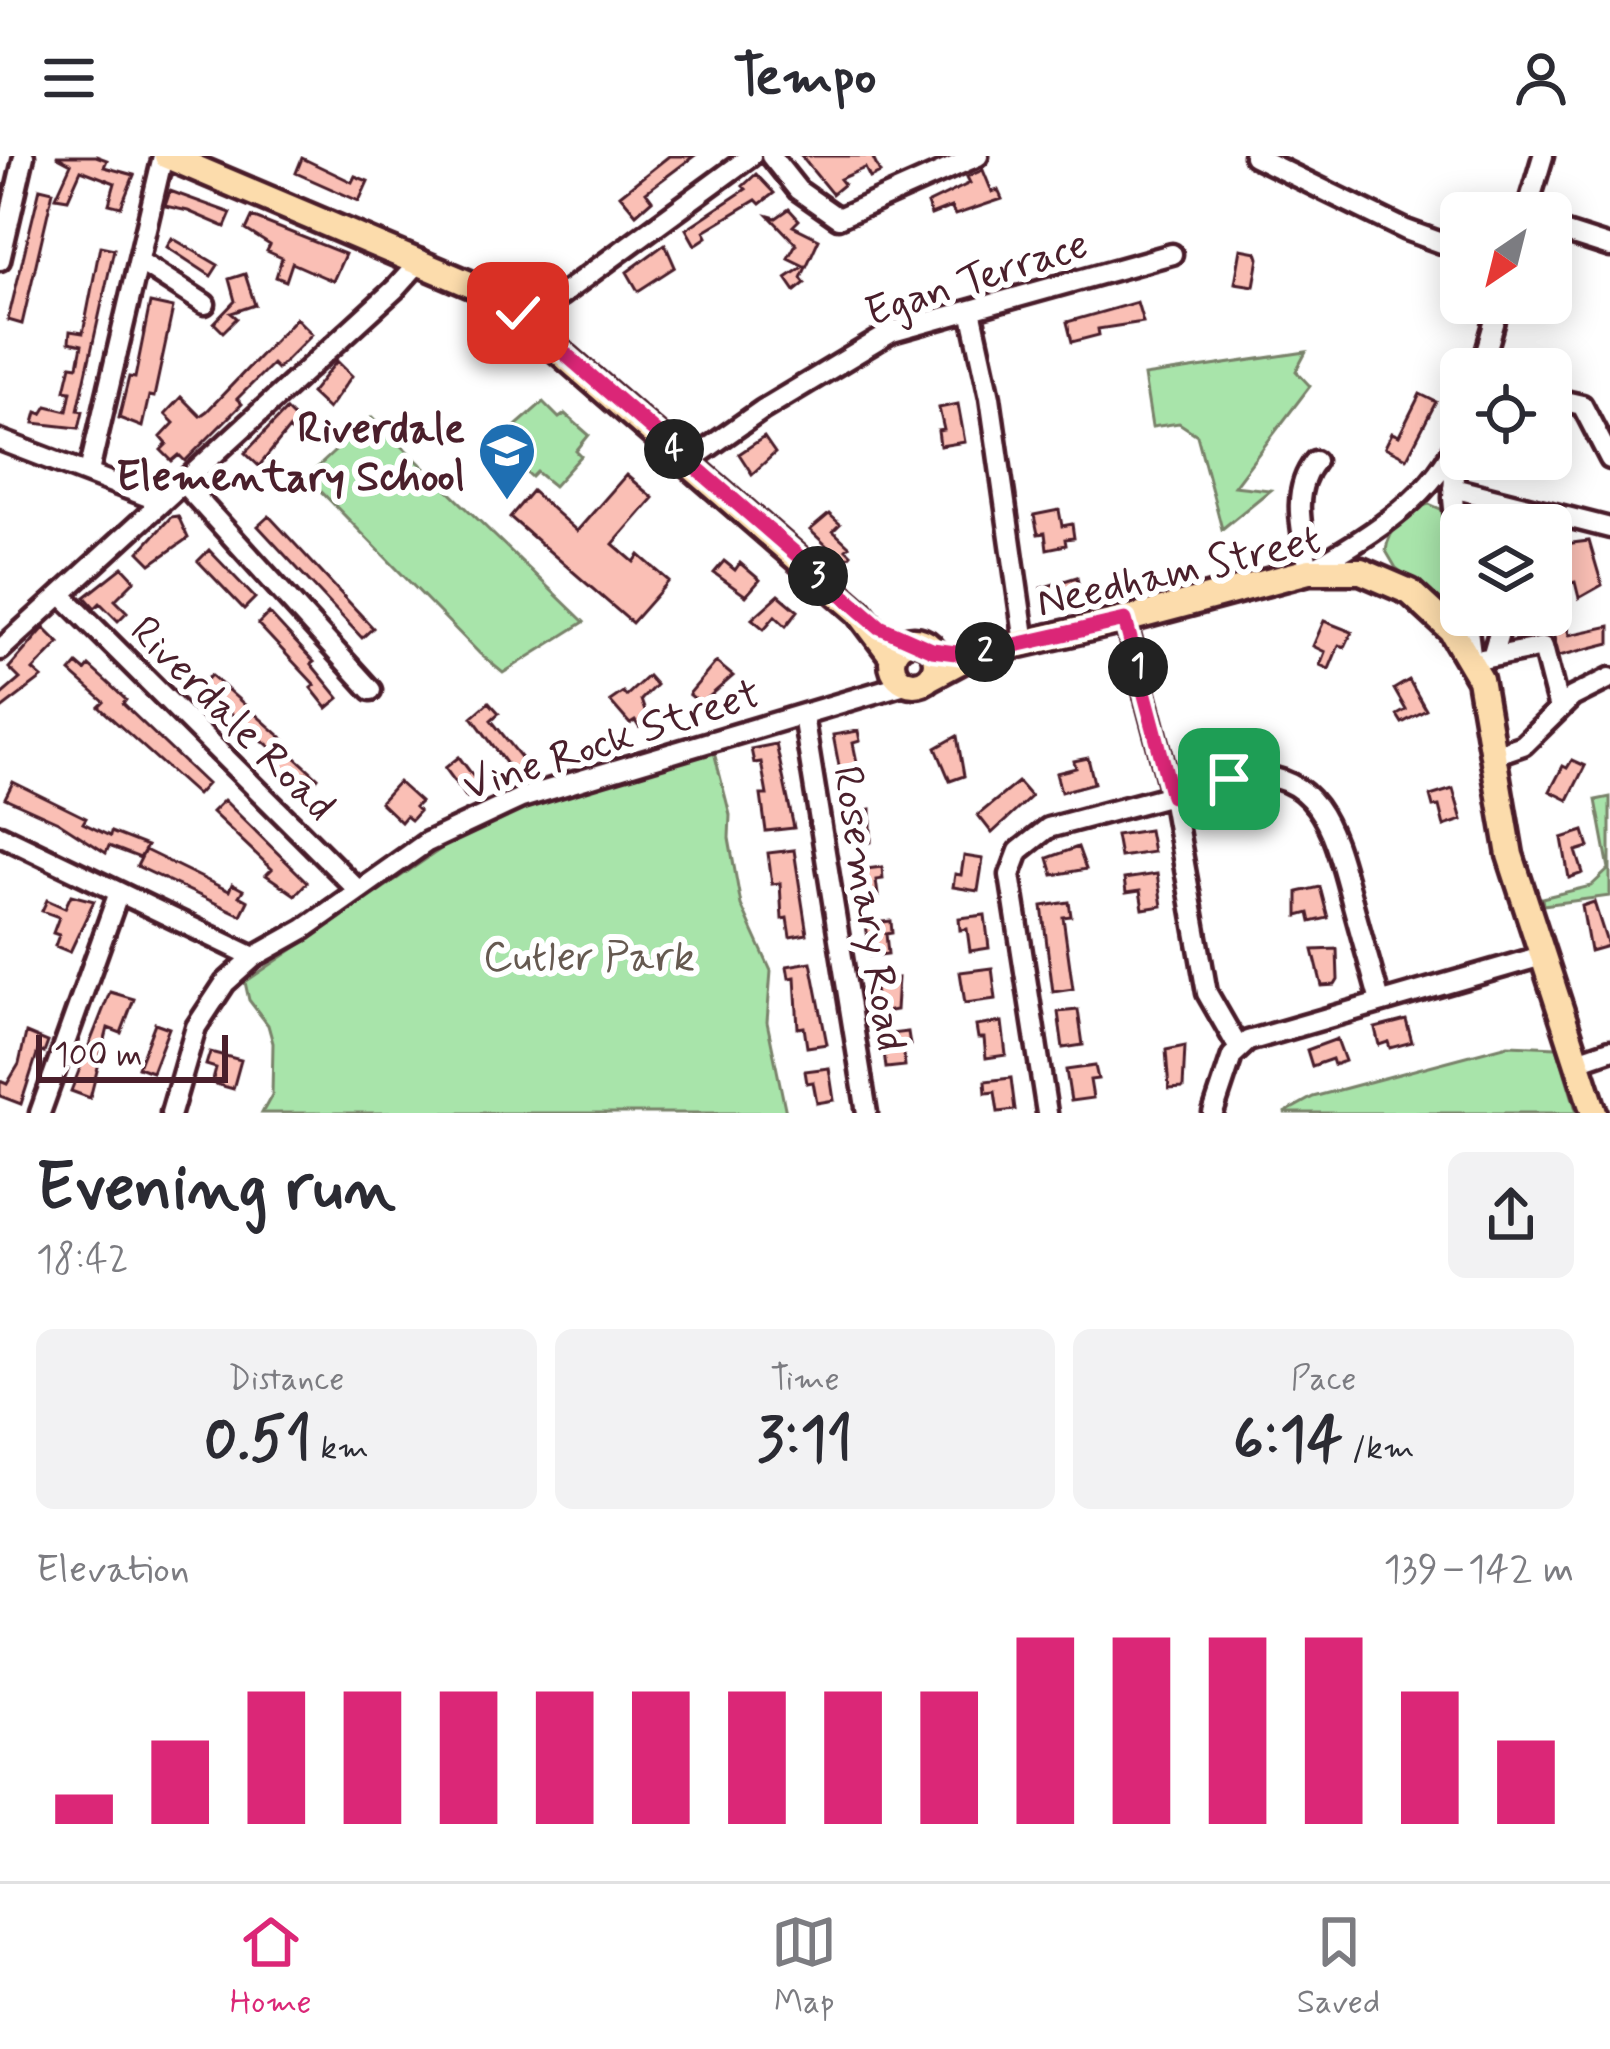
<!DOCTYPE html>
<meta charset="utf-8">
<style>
:root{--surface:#fff;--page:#f2f2f3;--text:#2b2b33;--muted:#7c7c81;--line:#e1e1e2;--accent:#db2777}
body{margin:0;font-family:Mynerve,sans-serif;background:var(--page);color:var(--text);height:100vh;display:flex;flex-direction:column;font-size:45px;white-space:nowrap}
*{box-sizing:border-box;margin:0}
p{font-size:39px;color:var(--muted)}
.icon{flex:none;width:66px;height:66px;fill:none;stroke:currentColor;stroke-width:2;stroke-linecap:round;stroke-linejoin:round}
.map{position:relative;height:957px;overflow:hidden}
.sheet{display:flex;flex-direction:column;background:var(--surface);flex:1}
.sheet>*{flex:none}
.needle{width:78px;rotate:215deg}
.tools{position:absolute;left:1440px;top:36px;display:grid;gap:24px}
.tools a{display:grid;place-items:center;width:132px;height:132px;border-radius:18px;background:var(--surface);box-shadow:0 6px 30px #0003;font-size:60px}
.scale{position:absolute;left:36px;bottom:30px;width:192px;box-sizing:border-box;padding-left:12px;border:6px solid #4a1f2b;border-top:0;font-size:33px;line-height:42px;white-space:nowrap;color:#4a1f2b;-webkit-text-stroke:9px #fff;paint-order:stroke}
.pin{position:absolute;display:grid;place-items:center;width:102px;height:102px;color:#fff;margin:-51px;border-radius:24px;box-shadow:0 6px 18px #0006}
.km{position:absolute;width:60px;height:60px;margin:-30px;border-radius:50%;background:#222;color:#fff;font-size:33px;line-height:60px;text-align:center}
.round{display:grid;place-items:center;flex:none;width:126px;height:126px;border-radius:18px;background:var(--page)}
.summary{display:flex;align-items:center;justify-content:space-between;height:204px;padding:0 36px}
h1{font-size:66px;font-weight:700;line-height:90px}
.metrics{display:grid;grid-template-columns:repeat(3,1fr);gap:18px;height:204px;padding:12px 36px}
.metrics div{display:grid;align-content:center;border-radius:18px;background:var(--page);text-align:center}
.metrics b{font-size:60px;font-weight:700}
.metrics small{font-size:33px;font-weight:400}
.metrics p{font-size:33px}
.chart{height:336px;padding:24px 36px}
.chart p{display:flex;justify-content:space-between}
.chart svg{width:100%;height:216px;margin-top:12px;stroke:var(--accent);stroke-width:6}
header{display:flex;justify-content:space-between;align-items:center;height:156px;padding:0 36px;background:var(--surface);font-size:54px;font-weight:700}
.tab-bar{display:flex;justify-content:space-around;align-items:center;height:168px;border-top:3px solid var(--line);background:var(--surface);font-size:33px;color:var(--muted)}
.tab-bar a{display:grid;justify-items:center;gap:6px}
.tab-bar .on{color:var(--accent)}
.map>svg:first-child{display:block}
</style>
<header><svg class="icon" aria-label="menu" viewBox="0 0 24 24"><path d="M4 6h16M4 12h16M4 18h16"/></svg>Tempo<svg class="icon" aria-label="person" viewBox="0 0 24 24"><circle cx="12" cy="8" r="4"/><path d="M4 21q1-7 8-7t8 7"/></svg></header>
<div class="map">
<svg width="1610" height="957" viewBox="0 0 1610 957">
<rect width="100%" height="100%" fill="#fff"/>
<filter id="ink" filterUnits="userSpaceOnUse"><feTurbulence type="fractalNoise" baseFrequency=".00833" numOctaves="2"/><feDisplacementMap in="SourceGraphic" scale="24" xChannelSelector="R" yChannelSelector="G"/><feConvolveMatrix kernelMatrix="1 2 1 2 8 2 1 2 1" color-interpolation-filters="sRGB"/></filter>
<g filter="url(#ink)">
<path fill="#a8e4aa" stroke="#79826a" stroke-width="3" d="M1306 196 1296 215 1310 230 1234 330 1270 334 1222 373 1197 279 1179 267 1152 271 1144 220Z
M543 246 559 262 565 258 589 279 576 295 581 300 554 330 537 316 532 321 495 288Z
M372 261 584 466 503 517 480 498 307 321Z
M1429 348 1445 355 1457 442 1452 449H1444L1396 412 1386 395C1388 374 1408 353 1429 348Z
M714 596 730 659 729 682 741 749 771 815 767 866 786 957H262L272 939 273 887 268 869 249 844 245 826 460 680 525 652Z
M1610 641V740L1543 749 1542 742 1591 730 1609 713 1596 644Z
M1508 889 1557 891 1577 957H1284L1313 941Z"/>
<path fill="#fabfb5" stroke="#4a1f2b" stroke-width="3" d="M56 0H96L107 4 104 11 134 19 121 51 109 48 115 27 81 14 68 43 56 41 71 8Z
M669 0H694L646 36 652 44 636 58 620 39Z
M801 0H872L880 17 870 22 865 12 840 23 844 28 832 38Z
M302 2 352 26 355 20 368 25 359 45 296 17Z
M983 14 992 36 998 34 1002 43 955 59 951 51 931 59 927 48 970 27 967 21Z
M756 18 774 37 760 48 756 44 704 75 707 81 695 89 686 73 746 33 743 30Z
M40 32 53 35 22 168 8 164Z
M170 35 231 57 225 71 188 55 165 50Z
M789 53 799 64 793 70 819 83 801 122 805 127 795 135 786 122 804 110 788 102 796 88 769 60 776 62Z
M252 61 345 98 333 125 292 107 286 125 276 121 282 102 267 95 270 89 246 74Z
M172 82 218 109 211 120 167 91Z
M665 88 675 111 638 135 627 116Z
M100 90 114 93 80 245 78 254 83 255 79 272 34 267 37 256 42 258 47 250 67 255 71 235 65 234 71 209 78 210 82 189 69 186 70 175 83 177Z
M1241 93 1257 96 1259 102 1254 130 1235 127Z
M245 118 255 149 231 157 237 162 223 176 214 167 235 145 229 123Z
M1137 146 1143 166 1098 173 1099 179 1072 186 1067 166Z
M150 147 173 152 154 241 149 240 142 271 119 262 129 221 135 222Z
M296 162 312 178 277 213 272 208 237 243 242 248 185 305 179 299 172 305 161 294 167 288 161 281 174 267 165 258 181 241 200 260 207 255Z
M337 205 352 220 328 253 311 237Z
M1420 238 1436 246 1407 302 1385 291 1392 277 1399 280Z
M958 248 965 286 940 290 938 275 944 274 939 252Z
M286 254 302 270 294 278 289 273 259 310 245 297Z
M764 281 775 297 752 318 739 298Z
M626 319 653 342 613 388 634 406 639 399 669 425 632 467 510 361 532 335 577 375Z
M1059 354 1062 370 1072 368 1074 382 1065 383 1066 389 1047 393 1045 377 1038 378 1034 359Z
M829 358 840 368 833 375 849 390 846 393 851 398 844 406 810 374Z
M178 360 188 382 151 408 139 396 171 361Z
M269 360 373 472 362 482 258 370Z
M1589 385 1602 429 1579 442 1575 426 1551 432V398L1566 394 1564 388Z
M209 394 255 442 244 453 198 405Z
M724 405 735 414 740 407 760 424 746 440 714 417Z
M123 411 135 424 115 444 127 456 118 465 100 447 95 452 85 441Z
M1077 421 1081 444 1045 451 1041 432Z
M779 439 798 455 786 470 775 460 764 473 752 463Z
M269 457 314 506 311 508 339 542 327 552 311 532 315 529 258 468Z
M1324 465 1352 476 1345 491 1339 489 1329 513 1320 509 1325 496 1313 490Z
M1566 467 1569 479 1610 470V487L1559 500 1551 470Z
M44 472 59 487 33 514 42 522 0 554V540L20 523 9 512Z
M716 506 733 520 701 548 689 538Z
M77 508 85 515 89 510 107 526 126 544 123 548 207 628 197 639 99 551 104 546 70 516Z
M211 519 288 587 284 591 318 622 311 631 292 613 288 618 270 601 275 595 200 531Z
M648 520 656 529 641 544 648 564 639 571 635 565 630 568 610 545 623 536 626 540Z
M1409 524 1426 554 1402 567 1397 559 1406 554 1394 533Z
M489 546 499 557 491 564 524 605 512 615 472 561Z
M858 575 860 585 853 587 858 611 840 615 833 579Z
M957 580 964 620 950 625 936 592Z
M776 588 794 672 766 675 761 639H767L761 606 754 607 751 593Z
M459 601 482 632 467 642 445 612Z
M1088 602 1094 627 1061 636 1056 617 1076 612 1074 605Z
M1572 604 1585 610 1568 644 1550 635 1563 610 1567 612Z
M13 626 86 662 83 667 110 680 111 676 147 690 140 702 109 690 106 697 58 666 5 642Z
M398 626 420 646 415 651 419 655 411 664 406 660 401 666 380 646Z
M1018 626 1031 641 992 677 978 659Z
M1453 633 1462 664 1444 670 1439 650 1433 651 1430 640Z
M224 644 307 726 295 739 266 719 272 713 212 656Z
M871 653V686L853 689 847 657Z
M1149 674 1153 696 1120 701 1116 679Z
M1584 675 1589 691 1576 695 1583 717 1569 722 1562 682Z
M1078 691 1086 713 1053 719 1048 702Z
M145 694 229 735 232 728 243 734 239 740 248 745 241 759 137 710Z
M794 694 807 778 790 781 787 762 782 763 780 727 772 728 768 697Z
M964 700 983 703 978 735 953 731 955 718 961 719Z
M882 711 883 723 876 724 879 747 862 749 858 714Z
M1157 718 1162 750 1143 753 1140 735 1126 737 1124 723Z
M1320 731 1328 762 1311 766 1309 757 1298 760V736Z
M71 739 94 745 70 796 55 790 59 779 53 777 59 761 42 755 47 744 65 752Z
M1069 746 1071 760 1063 761 1073 833 1053 836 1042 750Z
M1594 746 1608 790 1590 795 1582 750Z
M985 759 989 792 970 795 967 773 960 774 959 762Z
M891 765 892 777 886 778 888 798 870 800 866 768Z
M1337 793 1338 824 1335 829 1322 830 1313 794Z
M811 806 827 888 807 891 804 871 798 872 795 821 789 822 787 810Z
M992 812 996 843 965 847 960 816Z
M898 822 896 854 878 857 874 825Z
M110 836 134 843 121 877 108 872 90 942 71 935Z
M1078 854 1083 889 1063 892 1058 856Z
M1406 864 1412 886 1390 892 1388 886 1379 889 1375 872Z
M1002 866 1006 899 986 902 984 882H978L976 870Z
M155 867 169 872 152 916 138 911Z
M908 876 910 889 903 890 905 910 886 912 882 879Z
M26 877 48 886 44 897 38 895 21 948 0 940V925L7 928 19 908Z
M1337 883 1345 905 1334 909 1332 903 1312 910 1307 894Z
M1185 890 1183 932 1169 933 1166 894Z
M210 896 241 904 233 933 212 927 216 912 206 909Z
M1095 910 1098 923 1090 924 1093 942 1071 945 1066 914Z
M829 912 834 944 817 947 813 926 807 927 805 915Z
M1011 922 1015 954 998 956 995 936 986 937 985 925Z"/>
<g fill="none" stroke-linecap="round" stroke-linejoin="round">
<g stroke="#4a1f2b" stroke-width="27">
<path id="minor" d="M771 0 798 34 838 62 978 0
M1254 0 1406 74 1461 94
M1526 57 1543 0
M1551 72 1610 91
M0 104 24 0
M139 105 205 148
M971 154 990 241 1025 487
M527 164 751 0
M1481 213 1500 147
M1551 242 1582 249 1610 303
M0 284 162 346
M1455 293 1453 342 1461 426
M1315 305C1289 337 1303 378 1309 415 1368 380 1435 343 1461 275
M688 306 762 254 892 176 1172 98
M89 316 163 0
M183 327 371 534
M1453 332 1610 372
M61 438 358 734
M1466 459 1472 505 1543 491 1559 553
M1125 464 1172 640 1207 837 1238 891
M0 494 395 133 421 104
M1492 501 1504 459
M803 559 867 957
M1494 599 1523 589 1572 541 1610 522
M0 679 254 801
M1578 905 1610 894
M40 957 118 739
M171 957 196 871 225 827 254 801 304 773 427 686 521 642 908 527
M1047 957 1010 719 1019 695 1048 672 1239 621C1322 610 1335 684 1352 745 1361 779 1371 812 1380 846
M1213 957 1232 900 1248 885 1542 800"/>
</g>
<g stroke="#4a1f2b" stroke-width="33">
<path id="major" d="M167 0 493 138 859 456 892 500
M892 506a22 22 0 1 1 44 0a22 22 0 1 1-44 0Z
M929 522 972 499 1125 464 1309 415H1361L1410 436 1451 474 1480 523 1510 699 1594 957"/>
</g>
<use href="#minor" stroke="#fff" stroke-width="18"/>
<use href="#major" stroke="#fcdcac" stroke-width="24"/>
</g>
</g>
<g fill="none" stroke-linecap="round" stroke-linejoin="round" filter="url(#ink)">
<g stroke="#fff" stroke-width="24">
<path id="route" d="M518 157 880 471 932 494 972 499 1125 464 1172 640 1229 623"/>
</g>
<use href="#route" stroke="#db2777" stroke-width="15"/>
</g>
<defs>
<g id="school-pin" transform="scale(3)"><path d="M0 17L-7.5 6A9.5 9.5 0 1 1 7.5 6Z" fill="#1f6fb2" stroke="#fff"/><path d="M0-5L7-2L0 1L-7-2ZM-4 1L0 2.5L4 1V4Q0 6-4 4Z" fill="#fff"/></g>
</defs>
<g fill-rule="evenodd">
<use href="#school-pin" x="507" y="295"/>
</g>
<g text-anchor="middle" stroke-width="12" stroke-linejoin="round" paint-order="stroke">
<g font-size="42" fill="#4a1f2b" stroke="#fff">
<text transform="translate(976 120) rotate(-18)" y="15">Egan Terrace</text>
<text transform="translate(1178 413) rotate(-13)" y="15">Needham Street</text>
<text transform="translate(234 561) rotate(45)" y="15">Riverdale Road</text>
<text transform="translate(611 582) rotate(-18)" y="15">Vine Rock Street</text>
<text transform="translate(871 752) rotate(81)" y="15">Rosemary Road</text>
</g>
<g font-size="42" font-weight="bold" fill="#4a1f2b" stroke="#fff" text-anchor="end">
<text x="465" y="286">Riverdale<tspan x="465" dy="48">Elementary School</tspan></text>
</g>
<g font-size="42" fill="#665a51" stroke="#fff">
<text x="589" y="814">Cutler Park</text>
</g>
</g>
</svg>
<div class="tools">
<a><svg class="needle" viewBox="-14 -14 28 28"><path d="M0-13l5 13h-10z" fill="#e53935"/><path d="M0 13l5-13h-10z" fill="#7c7c81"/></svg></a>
<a><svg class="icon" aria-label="locate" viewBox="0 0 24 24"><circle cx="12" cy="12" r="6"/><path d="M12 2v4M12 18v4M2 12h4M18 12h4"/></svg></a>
<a><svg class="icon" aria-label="layers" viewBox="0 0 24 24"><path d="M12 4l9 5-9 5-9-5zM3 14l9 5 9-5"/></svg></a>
</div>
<div class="scale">100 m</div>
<div class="pin" style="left:1229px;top:623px;background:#1e9e55"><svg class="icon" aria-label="arrive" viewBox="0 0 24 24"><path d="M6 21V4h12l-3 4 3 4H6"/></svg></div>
<div class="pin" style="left:518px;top:157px;background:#d93025"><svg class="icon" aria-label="check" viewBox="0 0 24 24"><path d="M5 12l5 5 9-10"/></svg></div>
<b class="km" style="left:1138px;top:511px">1</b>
<b class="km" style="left:985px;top:496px">2</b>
<b class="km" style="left:818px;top:420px">3</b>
<b class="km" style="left:674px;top:293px">4</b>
</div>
<section class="sheet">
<div class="summary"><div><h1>Evening run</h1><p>18:42</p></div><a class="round"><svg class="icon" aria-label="share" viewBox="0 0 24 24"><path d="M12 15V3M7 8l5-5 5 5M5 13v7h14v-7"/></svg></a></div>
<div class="metrics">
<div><p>Distance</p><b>0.51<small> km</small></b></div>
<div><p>Time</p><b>3:11</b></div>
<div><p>Pace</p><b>6:14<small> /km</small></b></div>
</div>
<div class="chart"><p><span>Elevation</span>139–142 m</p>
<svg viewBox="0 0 160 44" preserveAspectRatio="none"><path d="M5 44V38M15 44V27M25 44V17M35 44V17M45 44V17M55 44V17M65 44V17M75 44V17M85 44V17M95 44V17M105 44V6M115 44V6M125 44V6M135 44V6M145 44V17M155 44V27"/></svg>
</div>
</section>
<nav class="tab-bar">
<a class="on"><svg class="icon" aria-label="home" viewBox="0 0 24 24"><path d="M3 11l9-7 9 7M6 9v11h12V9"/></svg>Home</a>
<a><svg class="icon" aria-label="map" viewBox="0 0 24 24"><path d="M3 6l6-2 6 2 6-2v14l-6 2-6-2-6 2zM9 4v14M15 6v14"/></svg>Map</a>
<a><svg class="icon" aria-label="saved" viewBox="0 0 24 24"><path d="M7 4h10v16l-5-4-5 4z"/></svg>Saved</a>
</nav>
